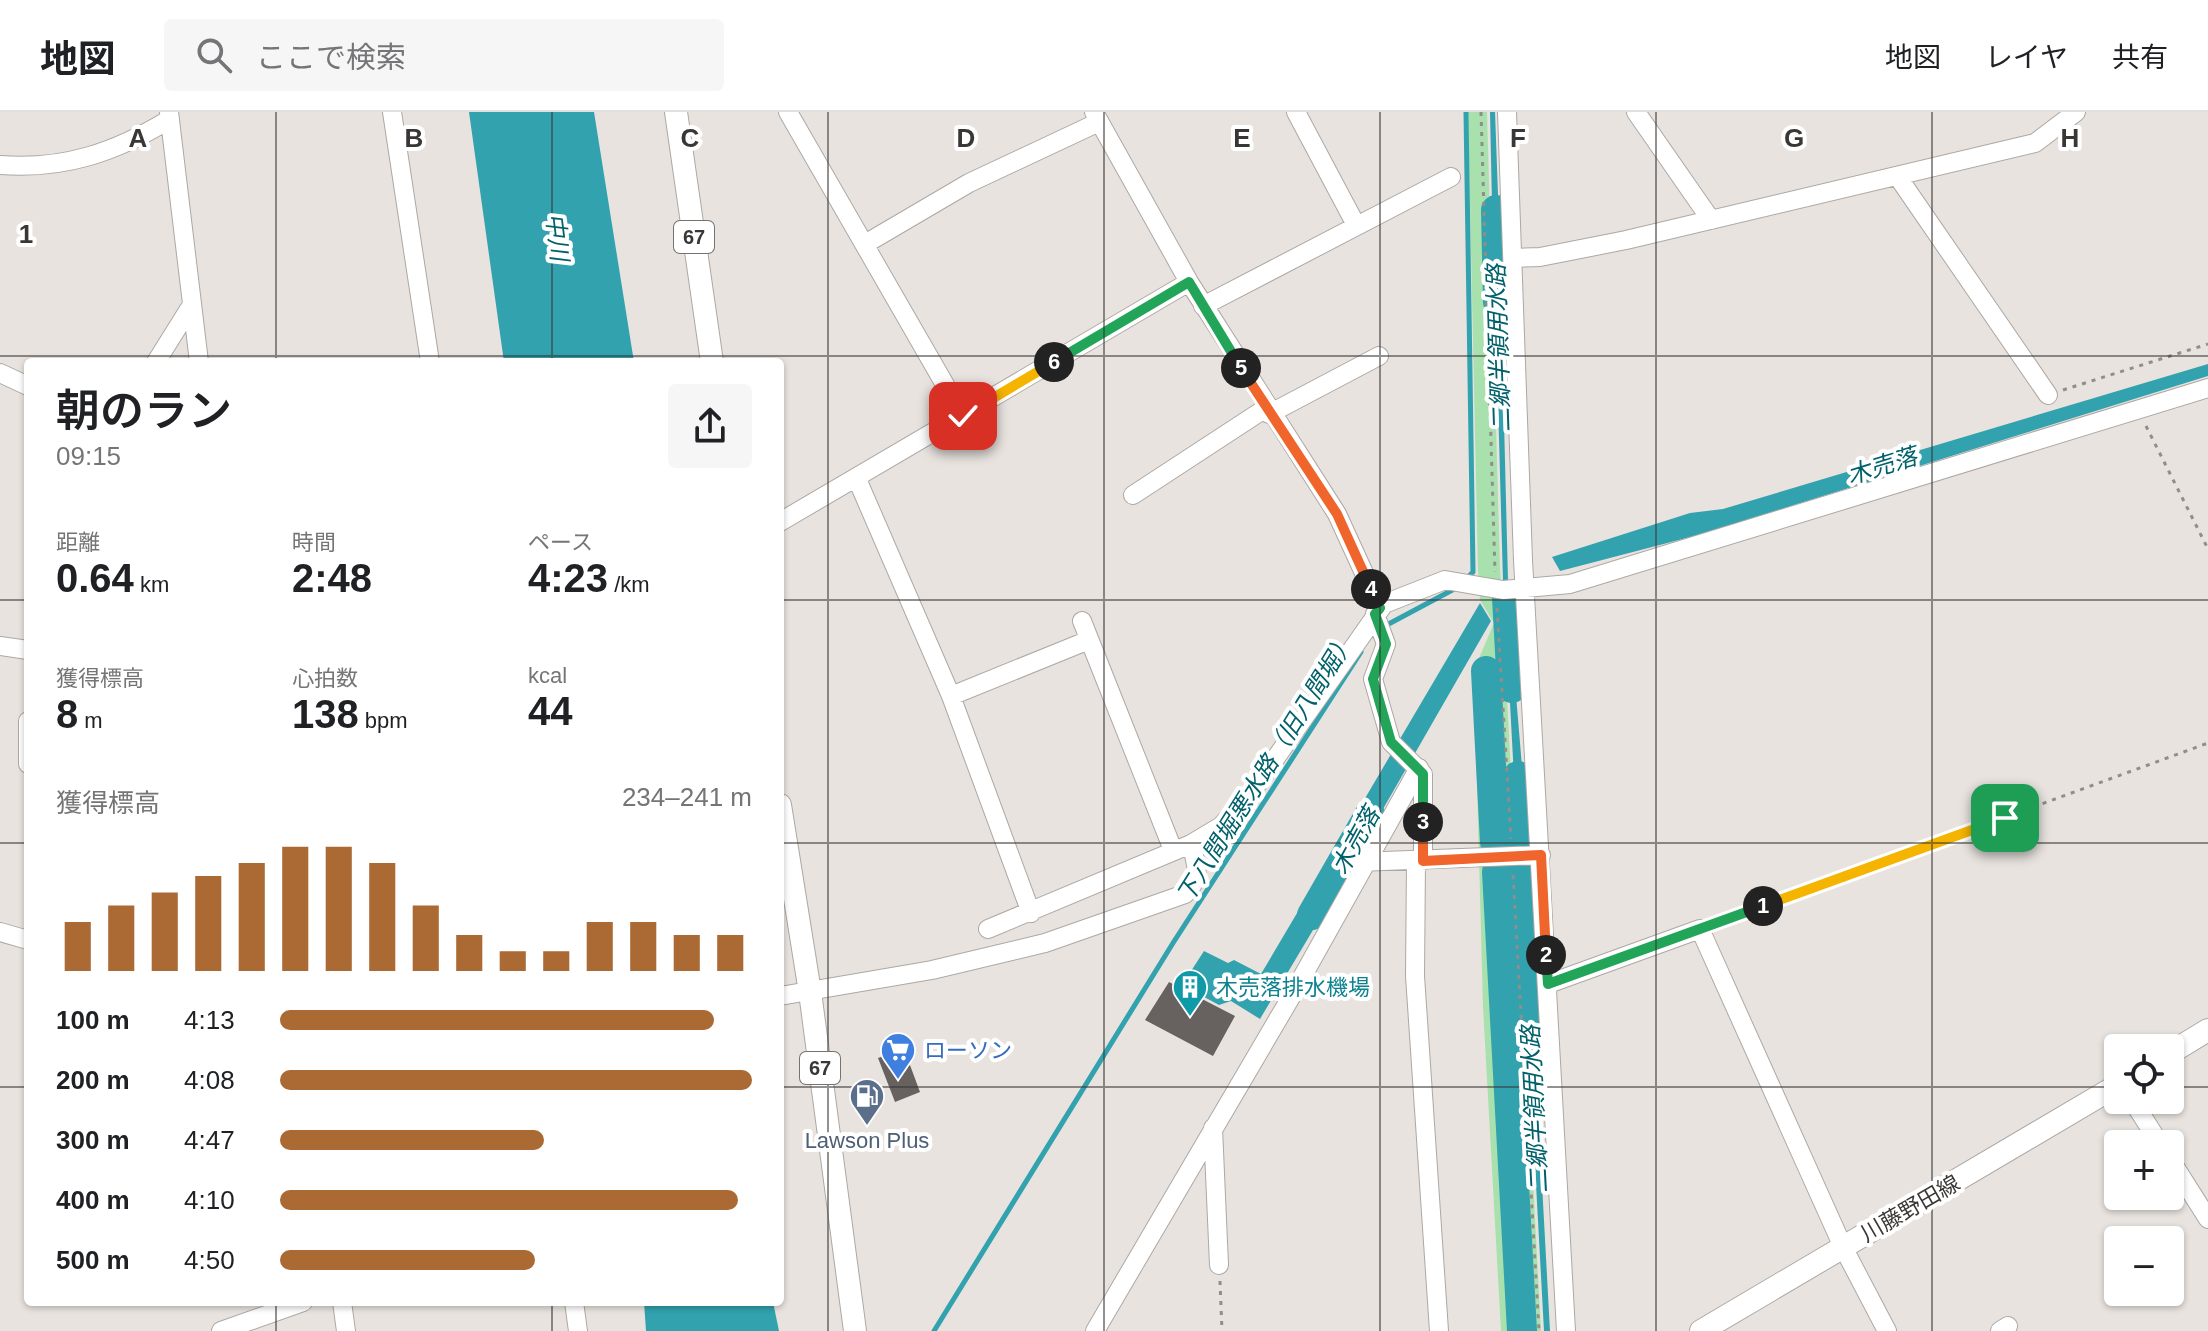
<!DOCTYPE html>
<html lang="ja">
<meta charset="utf-8">
<style>
:root{--surface:#fff;--page:#f6f6f6;--text:#202124;--muted:#757577;--line:#e0e0e0;--accent:#ab6934}
body{margin:0;font-family:Arial,"Noto Sans JP",sans-serif;background:var(--page);color:var(--text);height:100vh;display:flex;flex-direction:column;font-size:30px;white-space:nowrap}
*{box-sizing:border-box;margin:0}
p{font-size:26px;color:var(--muted)}
.icon{flex:none;width:44px;height:44px;fill:none;stroke:currentColor;stroke-width:2;stroke-linecap:round;stroke-linejoin:round}
.map{position:relative;flex:1;overflow:hidden}
.sheet{position:absolute;left:24px;top:246px;width:760px;height:948px;display:flex;flex-direction:column;background:var(--surface);border-radius:8px;box-shadow:0 2px 6px #0004}
.sheet>*{flex:none}
.controls{position:absolute;left:2104px;top:922px;display:grid;gap:16px}
.controls a{display:grid;place-items:center;width:80px;height:80px;border-radius:8px;background:var(--surface);box-shadow:0 2px 6px #0004;font-size:40px}
.pin{position:absolute;display:grid;place-items:center;width:68px;height:68px;color:#fff;margin:-34px;border-radius:16px;box-shadow:0 4px 12px #0006}
.km{position:absolute;width:40px;height:40px;margin:-20px;border-radius:50%;background:#222;color:#fff;font-size:22px;line-height:40px;text-align:center}
.round{display:grid;place-items:center;flex:none;width:84px;height:84px;border-radius:8px;background:var(--page)}
.headline{display:flex;align-items:center;justify-content:space-between;height:136px;padding:0 32px}
h1{font-size:44px;font-weight:600;line-height:60px}
.metrics{display:grid;grid-template-columns:repeat(3,1fr);gap:12px;height:136px;padding:8px 32px}
.metrics div{display:grid;align-content:center}
.metrics b{font-size:40px;font-weight:600}
.metrics small{font-size:22px;font-weight:400}
.metrics p{font-size:22px}
.chart{height:224px;padding:16px 32px}
.chart p{display:flex;justify-content:space-between}
.chart svg{width:100%;height:144px;margin-top:8px;stroke:var(--accent);stroke-width:6}
ul{padding:0 32px;list-style:none;font-size:26px}
li{display:grid;grid-template-columns:128px 96px 1fr;align-items:center;height:60px}
li i{height:20px;border-radius:10px;background:var(--accent)}
header{display:flex;align-items:center;gap:48px;box-sizing:border-box;height:112px;padding:0 40px;background:var(--surface);border-bottom:2px solid var(--line)}
header strong{font-size:38px}
nav{display:flex;gap:44px;margin-inline-start:auto;font-size:28px}
.search{width:560px;height:72px;background:var(--page);display:flex;align-items:center;gap:20px;box-sizing:border-box;padding:0 28px;border-radius:8px;color:var(--muted);font-size:30px}
.map>svg:first-child{display:block}
</style>
<header>
<strong>地図</strong>
<div class="search"><svg class="icon" aria-label="search" viewBox="0 0 24 24"><circle cx="10" cy="10" r="6"/><path d="M15 15l6 6"/></svg>ここで検索</div>
<nav><a>地図</a><a>レイヤ</a><a>共有</a></nav>
</header>
<div class="map">
<svg width="2208" height="1219" viewBox="0 0 2208 1219">
<rect width="100%" height="100%" fill="#e8e3df"/>
<path fill="#a8e1ae" d="M1468 0H1487L1500 455 1541 1219H1501L1483 895 1474 558 1494 511 1480 488 1478 458Z"/>
<path fill="#31a2ae" d="M469 0H594L634 250H504Z
M1490 0H1495L1500 138H1493Z
M1494 149H1500L1508 469H1503Z
M2208 252V264L1698 423 1560 459 1552 445 1690 401 1723 397Z
M1480 491 1491 509 1360 737 1334 739Z
M1507 535H1512L1526 703H1516Z
M1316 769 1336 770 1338 776 1260 907 1231 889 1219 893 1182 873 1204 839 1228 851 1234 848 1261 862Z
M1520 783 1528 787 1531 859 1524 860Z
M1525 870H1531L1550 1219H1544Z
M644 1190H773L779 1219H646Z"/>
<g fill="none" stroke-linecap="round" stroke-linejoin="round">
<path stroke="#31a2ae" stroke-width="5" d="M1465 468 1473 460 1466 0
M1383 515 1458 475
M934 1219 1173 831 1361 540"/>
<path stroke="#31a2ae" stroke-width="30" d="M1496 98 1498 190
M1507 486 1512 576
M1486 559 1495 730
M1518 664 1532 908
M1497 760 1522 1219
M1312 803 1370 702"/>
</g>
<path fill="#67615f" d="M1169 870 1235 904 1213 944 1145 908Z
M904 937 920 980 895 990 878 946Z"/>
<g fill="none" stroke-linecap="round" stroke-linejoin="round">
<g stroke="#ada8a4" stroke-width="20">
<path id="minor" d="M169 0 199 250
M392 0 430 250
M788 0 963 304
M1094 0 1189 170 1337 402 1380 496
M1296 0 1356 113
M1507 0 1523 448 1566 1219
M1636 0 1711 108
M0 53C64 58 116 40 170 7
M1898 65 2048 283
M865 132 969 71 1099 10
M1513 146 1540 145 1626 128 2035 31 2076 0
M1203 194 1451 65
M156 250 191 194
M0 261 28 274
M1269 302 1379 244
M857 367 951 584 1031 801
M1133 383 1266 296
M780 410 1189 170
M1375 502 1386 532 1373 567 1391 630 1423 662V749
M1082 509 1173 738
M0 534 28 538
M951 584 1089 528
M28 609V652
M1416 749 1415 864 1439 1219
M1358 750 1541 743
M988 817 1191 732 1221 714 1249 684 1384 492 1445 468 1503 478 1570 472 2208 276
M0 820 28 828
M1548 872 1700 817 1843 1135 1887 1219
M780 884 932 858 1045 831 1185 782C1202 766 1197 754 1191 732
M2132 988 2160 1032
M1213 1016 1219 1153
M2170 1047 2208 1107
M342 1190 346 1219
M574 1190 578 1219
M221 1219 303 1190
M1095 1219 1291 885 1419 656
M2000 1219 2008 1214"/>
</g>
<g stroke="#ada8a4" stroke-width="24">
<path id="major" d="M676 0 712 250
M780 693 810 880 855 1219
M2170 941 2208 918
M1701 1219 2118 973"/>
</g>
<path stroke="#918d8a" stroke-width="3" stroke-dasharray="4 6" stroke-linecap="butt" d="M1481 0 1495 460
M2063 278 2208 232
M2146 314 2208 437
M1497 496 1511 727
M1513 763 1539 1219
M1714 812 2208 631
M1220 1169 1222 1219"/>
<use href="#minor" stroke="#fff" stroke-width="18"/>
<use href="#major" stroke="#fff" stroke-width="22"/>
</g>
<g fill="none" stroke-linecap="round" stroke-linejoin="round">
<g stroke="#fff" stroke-width="16">
<path id="split-1" d="M1763 794 2005 706"/>
</g>
<g stroke="#fff" stroke-width="16">
<path id="split-2" d="M1546 843 1548 872 1763 794"/>
</g>
<g stroke="#fff" stroke-width="16">
<path id="split-3" d="M1423 710V749L1541 743 1546 843"/>
</g>
<g stroke="#fff" stroke-width="16">
<path id="split-4" d="M1371 477 1380 496 1375 502 1386 532 1373 567 1391 630 1423 662V710"/>
</g>
<g stroke="#fff" stroke-width="16">
<path id="split-5" d="M1241 256 1337 402 1371 477"/>
</g>
<g stroke="#fff" stroke-width="16">
<path id="split-6" d="M1054 250 1189 170 1241 256"/>
</g>
<g stroke="#fff" stroke-width="16">
<path id="split-7" d="M963 304 1054 250"/>
</g>
<use href="#split-1" stroke="#f5b400" stroke-width="10"/>
<use href="#split-2" stroke="#22a559" stroke-width="10"/>
<use href="#split-3" stroke="#f0652b" stroke-width="10"/>
<use href="#split-4" stroke="#22a559" stroke-width="10"/>
<use href="#split-5" stroke="#f0652b" stroke-width="10"/>
<use href="#split-6" stroke="#22a559" stroke-width="10"/>
<use href="#split-7" stroke="#f5b400" stroke-width="10"/>
</g>
<path fill="none" stroke="#393735" stroke-width="2" stroke-opacity="0.55" d="M276 0V250M552 0V250M828 0V1219M1104 0V1219M1380 0V1219M1656 0V1219M1932 0V1219M0 244H2208M0 488H28M780 488H2208M0 731H28M780 731H2208M0 975H28M780 975H2118M2170 975H2208M276 1190V1219M552 1190V1219"/>
<defs>
<g id="building-pin" transform="scale(1.8)"><path d="M0 17L-7.5 6A9.5 9.5 0 1 1 7.5 6Z" fill="#0f9aa8" stroke="#fff"/><path d="M-4-6H4V6H1V3H-1V6H-4ZM-2.5-4.3h1.7v1.8h-1.7ZM.8-4.3h1.7v1.8H.8ZM-2.5-1h1.7V.8h-1.7ZM.8-1h1.7V.8H.8Z" fill="#fff"/></g>
<g id="supermarket-pin" transform="scale(1.8)"><path d="M0 17L-7.5 6A9.5 9.5 0 1 1 7.5 6Z" fill="#3f7fe0" stroke="#fff"/><path d="M-6-5.5h2.5l.6 2H6L4.5 2H-2.5L-4.4-4H-6ZM-1.5 3.2a1.3 1.3 0 1 0 .1 0ZM3 3.2a1.3 1.3 0 1 0 .1 0Z" fill="#fff"/></g>
<g id="fuel-pin" transform="scale(1.8)"><path d="M0 17L-7.5 6A9.5 9.5 0 1 1 7.5 6Z" fill="#5c6f8a" stroke="#fff"/><path d="M-5.5-6h7V0h2V4h1.3V-2.5L3-4.5l.8-.8L6-3V5H2.5V1h-1V6h-7ZM-4.2-4.7v3.2H.2V-4.7Z" fill="#fff"/></g>
</defs>
<g fill-rule="evenodd">
<use href="#building-pin" x="1190" y="875"/>
<use href="#supermarket-pin" x="898" y="938"/>
<use href="#fuel-pin" x="867" y="984"/>
</g>
<g text-anchor="middle" stroke-width="8" stroke-linejoin="round" paint-order="stroke">
<g fill="#fff" stroke="#747372" stroke-width="2">
<rect x="674" y="109" width="40" height="32" rx="6"/>
<rect x="800" y="940" width="40" height="32" rx="6"/>
</g>
<g font-size="20" font-weight="bold" fill="#393735">
<text x="694" y="132">67</text>
<text x="820" y="963">67</text>
</g>
<g font-size="22" fill="#0d838f" stroke="#fff" text-anchor="start">
<text x="1216" y="883">木売落排水機場</text>
</g>
<g font-size="22" fill="#366cbe" stroke="#fff" text-anchor="start">
<text x="924" y="946">ローソン</text>
</g>
<g font-size="22" fill="#4e5e75" stroke="#fff">
<text x="867" y="1036">Lawson Plus</text>
</g>
<g font-size="22" fill="#393735" stroke="#fff">
<text transform="translate(1910 1096) rotate(-30)" y="8">川藤野田線</text>
</g>
<g font-size="24" font-style="italic" fill="#00616b" stroke="#fff">
<text transform="translate(557 125) rotate(83)" y="8">中川</text>
<text transform="translate(1499 236) rotate(-92)" y="8">二郷半領用水路</text>
<text transform="translate(1882 354) rotate(-17)" y="8">木売落</text>
<text transform="translate(1266 656) rotate(-58)" y="8">下八間堀悪水路（旧八間堀）</text>
<text transform="translate(1356 729) rotate(-61)" y="8">木売落</text>
<text transform="translate(1535 997) rotate(-93)" y="8">二郷半領用水路</text>
</g>
</g>
<g font-size="26" text-anchor="middle" font-weight="bold" fill="#393735" stroke="#fff" stroke-width="8" stroke-linejoin="round" paint-order="stroke">
<text x="138" y="35">A</text>
<text x="414" y="35">B</text>
<text x="690" y="35">C</text>
<text x="966" y="35">D</text>
<text x="1242" y="35">E</text>
<text x="1518" y="35">F</text>
<text x="1794" y="35">G</text>
<text x="2070" y="35">H</text>
<text x="26" y="131">1</text>
</g>
</svg>
<div class="controls">
<a><svg class="icon" aria-label="locate" viewBox="0 0 24 24"><circle cx="12" cy="12" r="6"/><path d="M12 2v4M12 18v4M2 12h4M18 12h4"/></svg></a>
<a>+</a>
<a>−</a>
</div>
<div class="pin" style="left:2005px;top:706px;background:#1e9e55"><svg class="icon" aria-label="arrive" viewBox="0 0 24 24"><path d="M6 21V4h12l-3 4 3 4H6"/></svg></div>
<div class="pin" style="left:963px;top:304px;background:#d93025"><svg class="icon" aria-label="check" viewBox="0 0 24 24"><path d="M5 12l5 5 9-10"/></svg></div>
<b class="km" style="left:1763px;top:794px">1</b>
<b class="km" style="left:1546px;top:843px">2</b>
<b class="km" style="left:1423px;top:710px">3</b>
<b class="km" style="left:1371px;top:477px">4</b>
<b class="km" style="left:1241px;top:256px">5</b>
<b class="km" style="left:1054px;top:250px">6</b>
<section class="sheet">
<div class="headline"><div><h1>朝のラン</h1><p>09:15</p></div><a class="round"><svg class="icon" aria-label="share" viewBox="0 0 24 24"><path d="M12 15V3M7 8l5-5 5 5M5 13v7h14v-7"/></svg></a></div>
<div class="metrics">
<div><p>距離</p><b>0.64<small> km</small></b></div>
<div><p>時間</p><b>2:48</b></div>
<div><p>ペース</p><b>4:23<small> /km</small></b></div>
</div>
<div class="metrics">
<div><p>獲得標高</p><b>8<small> m</small></b></div>
<div><p>心拍数</p><b>138<small> bpm</small></b></div>
<div><p>kcal</p><b>44</b></div>
</div>
<div class="chart"><p><span>獲得標高</span>234–241 m</p>
<svg viewBox="0 0 160 44" preserveAspectRatio="none"><path d="M5 44V29M15 44V24M25 44V20M35 44V15M45 44V11M55 44V6M65 44V6M75 44V11M85 44V24M95 44V33M105 44V38M115 44V38M125 44V29M135 44V29M145 44V33M155 44V33"/></svg>
</div>
<ul>
<li><b>100 m</b>4:13<i style="width:92%"></i></li>
<li><b>200 m</b>4:08<i style="width:100%"></i></li>
<li><b>300 m</b>4:47<i style="width:56%"></i></li>
<li><b>400 m</b>4:10<i style="width:97%"></i></li>
<li><b>500 m</b>4:50<i style="width:54%"></i></li>
</ul>
</section>
</div>
